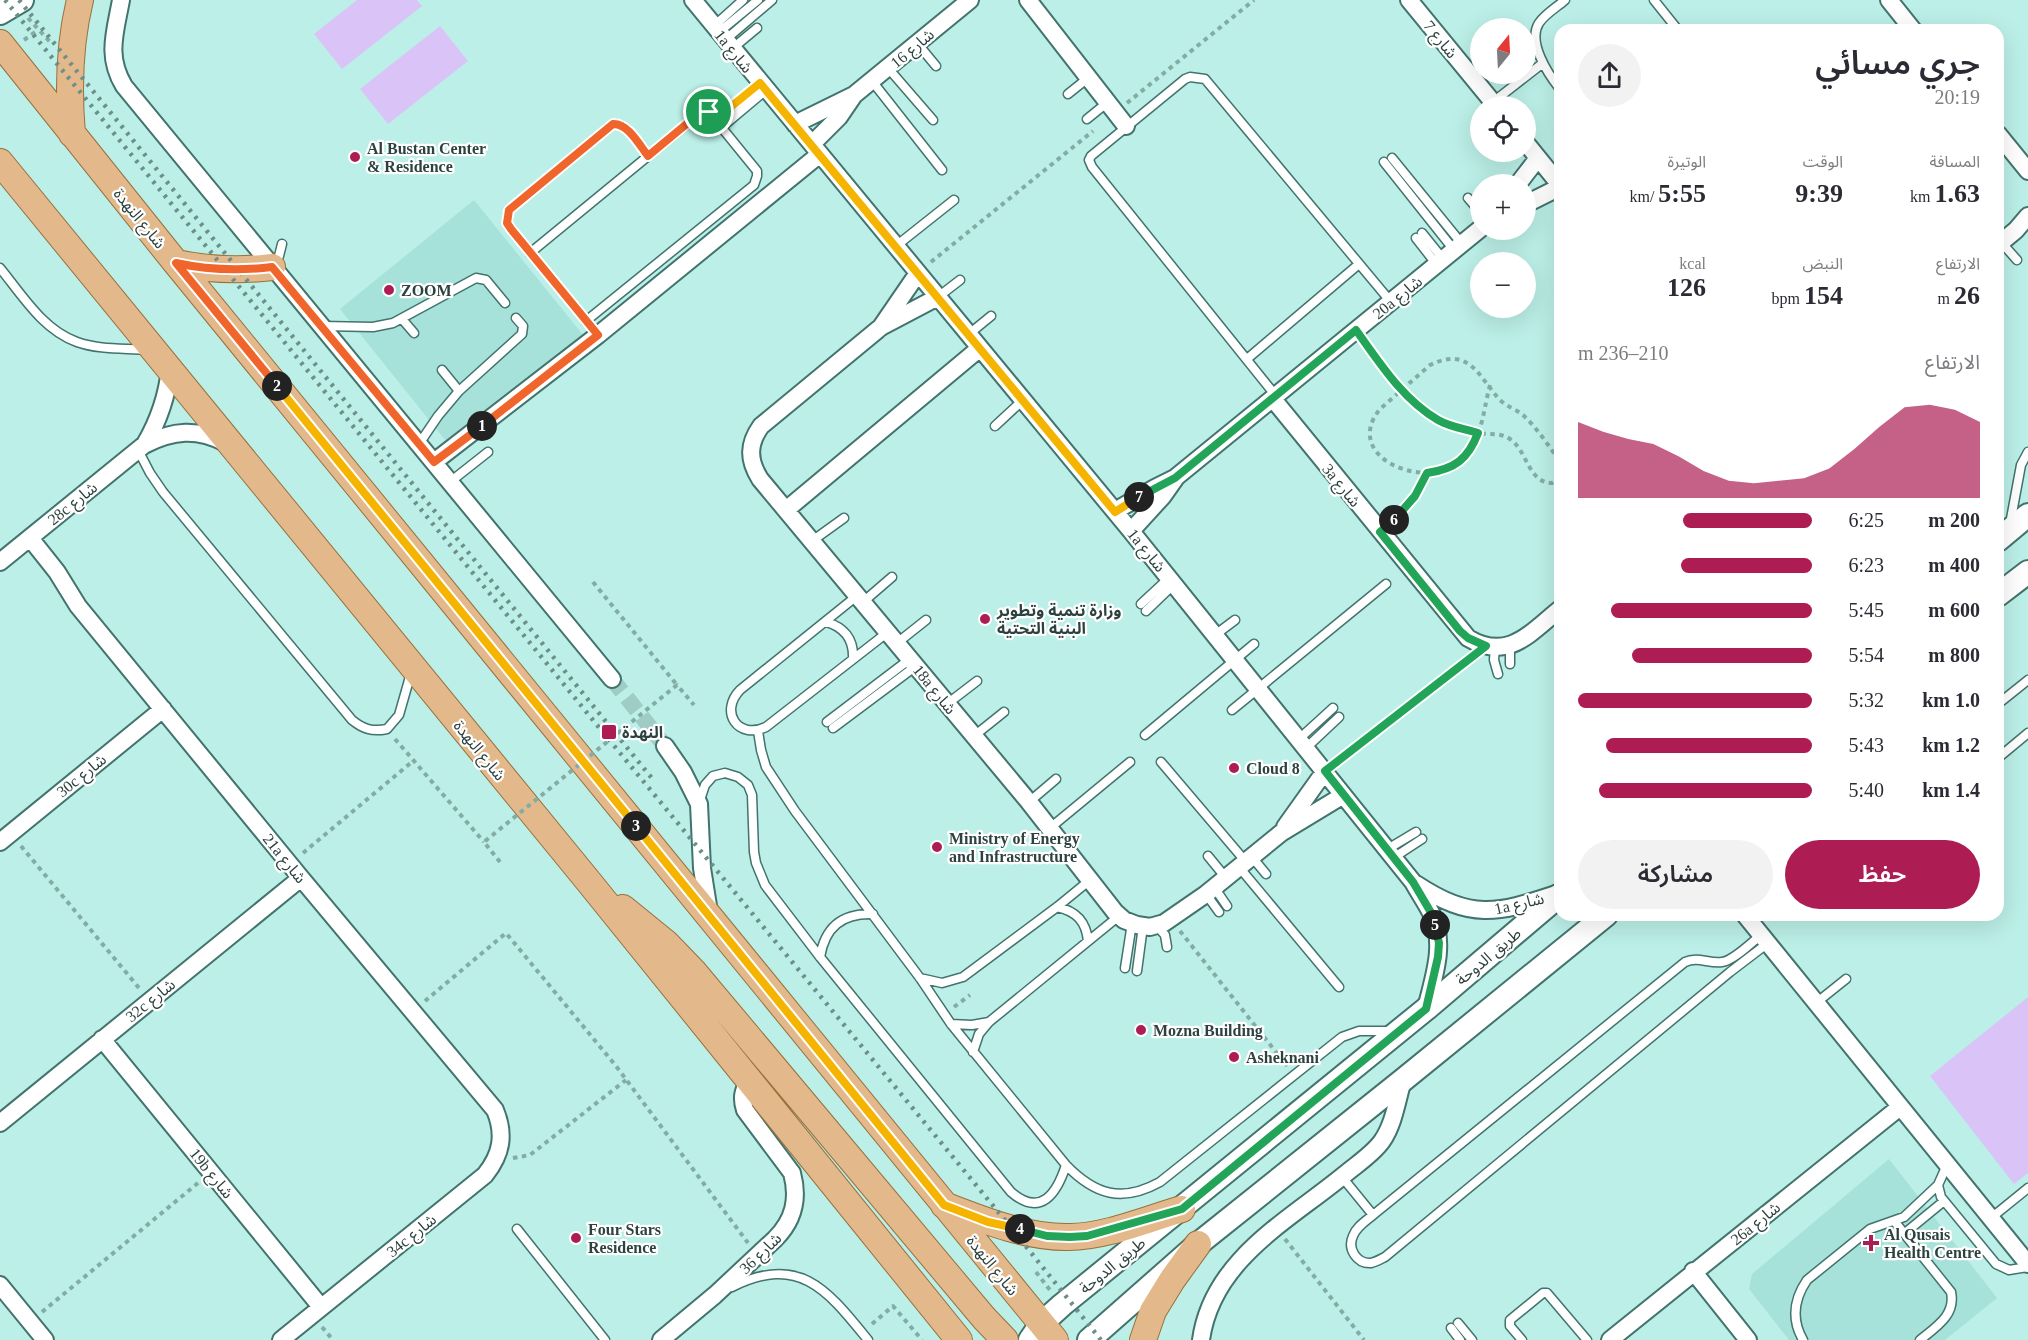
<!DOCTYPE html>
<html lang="ar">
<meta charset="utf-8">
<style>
:root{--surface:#fff;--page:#f2f2f3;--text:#2b2b33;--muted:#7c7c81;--accent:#ad1d54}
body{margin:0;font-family:"Times New Roman","Noto Sans Arabic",serif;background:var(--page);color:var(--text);direction:rtl;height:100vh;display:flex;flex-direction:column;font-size:22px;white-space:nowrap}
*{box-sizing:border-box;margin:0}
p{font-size:20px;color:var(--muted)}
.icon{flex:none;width:33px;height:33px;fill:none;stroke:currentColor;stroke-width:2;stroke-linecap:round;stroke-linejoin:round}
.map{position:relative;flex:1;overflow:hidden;direction:ltr}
.panel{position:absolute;left:1554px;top:24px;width:450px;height:897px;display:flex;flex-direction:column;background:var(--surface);border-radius:18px;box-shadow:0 6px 24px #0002;direction:rtl}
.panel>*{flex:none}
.needle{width:39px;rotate:18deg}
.controls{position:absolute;left:1470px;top:18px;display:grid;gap:12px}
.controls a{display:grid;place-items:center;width:66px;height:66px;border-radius:50%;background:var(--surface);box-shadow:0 6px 24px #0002;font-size:30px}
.pin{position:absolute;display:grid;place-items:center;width:51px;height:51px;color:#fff;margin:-26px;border:3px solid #fff;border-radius:50%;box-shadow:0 2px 6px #0007}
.km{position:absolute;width:30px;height:30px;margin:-15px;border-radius:50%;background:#222;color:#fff;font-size:16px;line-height:30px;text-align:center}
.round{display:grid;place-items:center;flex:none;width:63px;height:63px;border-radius:32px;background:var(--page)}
.headline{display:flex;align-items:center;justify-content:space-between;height:102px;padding:0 24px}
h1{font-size:33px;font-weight:600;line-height:45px}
.stats{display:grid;grid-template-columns:repeat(3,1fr);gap:9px;height:102px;padding:6px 24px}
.stats div{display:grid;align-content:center}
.stats b{font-size:26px;font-weight:600}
.stats small{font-size:16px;font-weight:400}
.stats p{font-size:16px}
.chart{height:168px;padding:12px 24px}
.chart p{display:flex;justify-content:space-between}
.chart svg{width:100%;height:108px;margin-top:6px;fill:var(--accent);opacity:.7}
.cta{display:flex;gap:12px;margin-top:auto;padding:12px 24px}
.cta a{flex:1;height:69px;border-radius:36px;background:var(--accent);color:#fff;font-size:24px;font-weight:600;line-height:69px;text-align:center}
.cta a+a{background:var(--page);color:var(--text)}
ul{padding:0 24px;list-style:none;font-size:20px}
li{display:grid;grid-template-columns:96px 72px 1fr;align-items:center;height:45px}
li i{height:15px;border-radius:8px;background:var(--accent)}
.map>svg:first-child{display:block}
</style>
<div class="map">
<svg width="2028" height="1340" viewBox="0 0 2028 1340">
<rect width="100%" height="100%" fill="#bbefe7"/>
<path fill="#a6e2da" d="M474 200 583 335 446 441 340 309Z
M1889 1159 1997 1298 1945 1340H1789L1749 1289 1752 1274Z"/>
<path fill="#dac4f7" d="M357 0H417L422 6 342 69 314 34Z
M440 26 468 61 388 124 360 89Z
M2028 997V1173L2014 1184 1930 1076Z"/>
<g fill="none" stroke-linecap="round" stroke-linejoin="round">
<path stroke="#9fccc5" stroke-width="16" stroke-dasharray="16 8" stroke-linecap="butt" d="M612 679 665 746"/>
<g stroke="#42736c" stroke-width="11">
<path id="lane" d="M1654 0 1678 30
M714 26 743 0
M719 32 758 0
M725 40 772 0
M917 43 936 66
M733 48 757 28
M888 68 933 120
M872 81 942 170
M1560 89C1548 74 1527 42 1539 23 1545 14 1557 7 1565 0
M1068 94 1088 78
M1493 102 1543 63
M716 119 760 83
M1087 119 1108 102
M722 127 766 90
M1392 158 1462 244
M1384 162 1454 250
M1468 198 1480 212
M1422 233 1443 259
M1416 238 1437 265
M2001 242 2017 260
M896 246 954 200
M530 253 703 111 709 112 757 171V176L754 185 586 321
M273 265 279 256 282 244
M0 268C22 295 43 330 77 342 99 350 125 348 148 350
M938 297 960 280
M402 319 414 333
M322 326 373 327 393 323 476 278 486 280 505 303
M969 334 991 316
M598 335 511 229 507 223 509 210 613 124C628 123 640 146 648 156
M1247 359 1359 264
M442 370 459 391
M1276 396 1092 167 1089 160 1091 156 1185 79 1190 77 1205 79 1391 302
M995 426 1023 400
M419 444 438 416 459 391 522 334 523 326 516 318
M138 450 150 473 163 492 352 720C363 729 372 732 387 729L399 715 411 673
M450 482 488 452
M2010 524 2021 465 2028 452
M812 541 844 518
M858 595 740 690C719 712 738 740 766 727L888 632
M863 602 892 577
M1141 604 1169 578
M1146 611 1174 584
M826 622C844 627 854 639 853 659
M1215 635 1235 620
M897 643 926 620
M1510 645V664
M1495 647 1494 660 1498 674
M947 704 977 681
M1998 704 2028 680
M1232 710 1386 584
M827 722 910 659
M833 728 916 666
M758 731 761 750 766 767 795 811 920 978 951 1024 1066 1165C1095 1195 1122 1203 1160 1182L1342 1037 1359 1031H1393
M1145 735 1254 644
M974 736 1004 712
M1299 739 1333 708
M1306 748 1339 717
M1998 758 2028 733
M1161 762 1246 862
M700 800 705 785 713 776 725 773 738 777 748 785 752 795 754 852 756 863 765 885 820 957 1011 1192C1041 1218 1057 1193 1066 1165
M1029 802 1056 779
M1050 828 1130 762
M1386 850 1416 832
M1208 856 1226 878
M1252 857 1266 874
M1393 858 1422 839
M1239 867 1339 987
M1214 887 1227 906
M1206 894 1219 912
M1057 907C1076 911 1086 921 1088 941
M1156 925 1165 935 1167 947
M1761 935C1752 942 1733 961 1722 962 1709 964 1698 956 1685 962L1373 1215C1366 1221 1356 1227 1353 1236 1347 1249 1357 1264 1371 1263 1376 1262 1381 1259 1385 1257L1730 972 1768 943
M820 957C825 927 842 913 873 914
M1125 968 1132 923
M1137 971 1143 926
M920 978 942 983 963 977 1057 907 1090 880
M1816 1003 1846 979
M951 1024 972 1025 989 1022
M973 1052 979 1034 989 1022 1119 916
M1947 1165 1938 1185 1941 1197 1996 1264 2009 1270 2028 1267
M1342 1177 1373 1215
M1991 1218 2028 1188
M1895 1222 1951 1292C1956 1315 1936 1327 1920 1340
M517 1229 605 1340
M1905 1233 1944 1201
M732 1287C800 1253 828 1291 868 1340
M1458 1323 1472 1340
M1451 1328 1460 1340
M1522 1340 1510 1326V1320L1543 1293H1547L1587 1340
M1803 1340C1791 1319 1794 1299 1807 1280L1870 1229 1904 1217 1938 1185"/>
</g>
<g stroke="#42736c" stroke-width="20">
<path id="street" d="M121 0C115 33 106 56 124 86L612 679
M693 0 1131 531 1413 882C1419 893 1427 904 1432 915 1446 945 1433 979 1426 1009
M1028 0 1126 126
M1409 0 1496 106
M1889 0 1913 30
M795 124 854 95 970 0
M1998 134 2028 171
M1526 143 1560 185
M812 144 839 117 854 95
M1518 184 1538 158
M1526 204 1560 187
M1998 245 2016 230 2028 216
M938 297 881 327 761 426C748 444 748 460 760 479L1029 802 1115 912 1124 920 1137 925 1150 927 1164 923 1206 894 1281 833 1342 796
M881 327 918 273
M1273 399 1468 638C1508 662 1530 633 1560 609
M145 444C159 420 167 397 170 369
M434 462 598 335 820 154
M786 510 980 348
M1115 511 1155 488 1175 478 1480 229
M1131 531 1163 496 1175 479
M30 538 57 572 78 606 301 878 495 1110C505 1134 502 1154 485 1175L281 1340
M0 562 144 445C173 430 197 428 226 443
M665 746 683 772 699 804 702 868 709 912
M1285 827 1325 771
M0 842 163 709
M1416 884C1471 920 1496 914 1556 894
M1745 915 2028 1264
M102 1039 321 1307
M0 1123 301 878
M1693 1271 1748 1340
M0 1285 45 1340
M661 1340 715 1295 775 1239C794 1220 799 1199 792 1173L745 1110C741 1098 743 1091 749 1080
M1201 1340C1212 1260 1288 1221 1344 1175 1357 1164 1373 1154 1382 1141 1394 1124 1397 1100 1403 1080
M1610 1340 1900 1107"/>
</g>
<g stroke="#42736c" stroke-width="26">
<path id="secondary" d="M0 13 22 0
M1998 540 2028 515
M1998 595 2028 572
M1030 1340 1041 1324 1062 1305 1426 1009 1560 895
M1089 1340 1198 1244 1403 1080 1606 915"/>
</g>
<g stroke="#97713e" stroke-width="28">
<path id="primary" d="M0 43 176 263 1055 1340
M72 134C68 88 69 45 80 0
M0 162 589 882 959 1340
M176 263C209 270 239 271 272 267
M623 908 666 943 694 972 984 1318 1005 1340
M944 1205C983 1220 1027 1238 1069 1237 1105 1237 1147 1219 1182 1209
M1143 1340 1153 1311 1172 1280 1198 1244"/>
</g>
<path stroke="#84aca6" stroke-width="4" stroke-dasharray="4.5 4.5" stroke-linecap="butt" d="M28 18 51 43
M24 40 38 30
M1127 103 1254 0
M931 262 1093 131
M1365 342C1389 375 1415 415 1456 427 1463 429 1470 431 1478 433 1489 435 1500 432 1510 439 1527 450 1528 483 1552 483L1560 478
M1490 385C1484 407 1482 437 1467 455 1433 496 1339 459 1380 409L1430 365C1470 346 1478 376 1500 400 1507 407 1516 409 1523 415 1537 428 1549 446 1560 462
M1393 521 1415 496 1427 473
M593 582 677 685
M395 739 484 842
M1337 762 1471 658
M21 846 139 988
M303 853 413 761
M1180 931 1287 1066
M425 1001 506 933 616 1066 748 1243
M954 1007 970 995
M513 1158 530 1155 626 1080
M1285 1239 1364 1340
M1036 1272 1050 1290
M42 1312 198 1183
M872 1324 893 1306 922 1340
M322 1327 333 1340"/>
<use href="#lane" stroke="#fff" stroke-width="8"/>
<use href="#street" stroke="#fff" stroke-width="16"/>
<use href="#secondary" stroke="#fff" stroke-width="22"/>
<use href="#primary" stroke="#e3b98b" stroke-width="26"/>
<path stroke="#6c8f8a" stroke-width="4.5" stroke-dasharray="3 6" stroke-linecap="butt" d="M5 0 606 736 1004 1219 1101 1340
M19 0 655 782"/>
<path stroke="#84aca6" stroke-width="4" stroke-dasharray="4.5 4.5" stroke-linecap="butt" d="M500 862 484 842 677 685 694 705"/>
</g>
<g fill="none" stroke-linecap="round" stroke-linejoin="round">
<g stroke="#fff" stroke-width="12">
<path id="split-1" d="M482 426 598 335 511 229 507 223 509 210 613 124C628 123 640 146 648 156L701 112 705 111 709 112"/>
</g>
<g stroke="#fff" stroke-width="12">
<path id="split-2" d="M277 386 176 263C208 270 239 271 272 267L434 462 482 426"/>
</g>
<g stroke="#fff" stroke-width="12">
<path id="split-3" d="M277 386 636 826"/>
</g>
<g stroke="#fff" stroke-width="12">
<path id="split-4" d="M636 826 944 1205 988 1222 1020 1229"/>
</g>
<g stroke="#fff" stroke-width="12">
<path id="split-5" d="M1020 1229 1047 1236 1070 1237 1087 1236 1182 1209 1426 1009 1438 957 1439 943 1435 925"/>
</g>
<g stroke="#fff" stroke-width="12">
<path id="split-6" d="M1394 520 1380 532 1460 631 1468 638 1486 646 1325 771 1413 882 1433 916 1435 925"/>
</g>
<g stroke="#fff" stroke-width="12">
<path id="split-7" d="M1139 497 1175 478 1356 330C1379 362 1403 400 1438 420 1450 427 1465 429 1478 433 1468 459 1455 469 1427 473L1415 496 1394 520"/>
</g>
<g stroke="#fff" stroke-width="12">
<path id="split-8" d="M709 112 716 119 760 83 1115 512 1139 497"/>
</g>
<use href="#split-1" stroke="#f0652b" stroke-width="8"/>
<use href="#split-2" stroke="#f0652b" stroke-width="8"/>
<use href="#split-3" stroke="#f5b400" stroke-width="8"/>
<use href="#split-4" stroke="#f5b400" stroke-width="8"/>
<use href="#split-5" stroke="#22a559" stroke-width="8"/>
<use href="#split-6" stroke="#22a559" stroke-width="8"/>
<use href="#split-7" stroke="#22a559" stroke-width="8"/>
<use href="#split-8" stroke="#f5b400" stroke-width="8"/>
</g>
<g fill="#ad1d54" stroke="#fff" stroke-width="2">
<circle cx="355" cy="157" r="6"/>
<circle cx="389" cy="290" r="6"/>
<circle cx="985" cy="619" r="6"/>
<rect x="601" y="724" width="16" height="16" rx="3"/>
<circle cx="1234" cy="768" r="6"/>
<circle cx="937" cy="847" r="6"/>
<circle cx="1141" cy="1030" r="6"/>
<circle cx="1234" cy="1057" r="6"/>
<circle cx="576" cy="1238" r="6"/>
<path d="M1868 1234h6v6h6v6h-6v6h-6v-6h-6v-6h6z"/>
</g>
<g text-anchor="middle" stroke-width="4.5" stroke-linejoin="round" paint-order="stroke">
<g font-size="16" fill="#2d423f" stroke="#fff">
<text transform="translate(1441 39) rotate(51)" y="6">شارع 7</text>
<text transform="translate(912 48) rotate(-40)" y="6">شارع 16</text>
<text transform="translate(734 51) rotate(51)" y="6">1a شارع</text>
<text transform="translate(140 218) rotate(51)" y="6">شارع النهدة</text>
<text transform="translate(1397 297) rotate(-39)" y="6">20a شارع</text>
<text transform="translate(1342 485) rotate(51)" y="6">3a شارع</text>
<text transform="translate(72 503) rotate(-39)" y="6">28c شارع</text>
<text transform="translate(1147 550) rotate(51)" y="6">1a شارع</text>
<text transform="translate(935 689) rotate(51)" y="6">18a شارع</text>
<text transform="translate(480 750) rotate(51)" y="6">شارع النهدة</text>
<text transform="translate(81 775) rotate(-39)" y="6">30c شارع</text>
<text transform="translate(285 858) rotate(51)" y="6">21a شارع</text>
<text transform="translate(1519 903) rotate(-13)" y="6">1a شارع</text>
<text transform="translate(1488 956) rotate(-40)" y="6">طريق الدوحة</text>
<text transform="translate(150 1000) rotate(-39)" y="6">32c شارع</text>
<text transform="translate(212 1173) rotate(51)" y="6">19b شارع</text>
<text transform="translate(1755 1223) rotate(-39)" y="6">26a شارع</text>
<text transform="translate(411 1235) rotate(-39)" y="6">34c شارع</text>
<text transform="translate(760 1253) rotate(-44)" y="6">شارع 36</text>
<text transform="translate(993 1265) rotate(51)" y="6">شارع النهدة</text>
<text transform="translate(1112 1265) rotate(-39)" y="6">طريق الدوحة</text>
</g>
<g font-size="16" font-weight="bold" fill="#2d423f" stroke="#fff" text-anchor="start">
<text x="367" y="154">Al Bustan Center<tspan x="367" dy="18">&amp; Residence</tspan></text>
<text x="401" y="296">ZOOM</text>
<text x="997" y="616">وزارة تنمية وتطوير<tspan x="997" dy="18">البنية التحتية</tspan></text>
<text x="622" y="738">النهدة</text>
<text x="1246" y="774">Cloud 8</text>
<text x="949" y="844">Ministry of Energy<tspan x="949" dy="18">and Infrastructure</tspan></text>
<text x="1153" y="1036">Mozna Building</text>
<text x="1246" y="1063">Asheknani</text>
<text x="588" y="1235">Four Stars<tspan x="588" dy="18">Residence</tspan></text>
<text x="1884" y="1240">Al Qusais<tspan x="1884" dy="18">Health Centre</tspan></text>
</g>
</g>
</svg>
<div class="controls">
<a><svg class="needle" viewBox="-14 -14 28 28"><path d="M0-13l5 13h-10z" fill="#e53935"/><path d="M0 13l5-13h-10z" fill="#7c7c81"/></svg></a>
<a><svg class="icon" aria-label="locate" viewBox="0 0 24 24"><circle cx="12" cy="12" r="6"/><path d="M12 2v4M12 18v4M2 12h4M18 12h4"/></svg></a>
<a>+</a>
<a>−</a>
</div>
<div class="pin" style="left:709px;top:112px;background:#1e9e55"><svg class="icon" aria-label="arrive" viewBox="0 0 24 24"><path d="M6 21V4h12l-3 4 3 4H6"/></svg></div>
<b class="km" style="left:482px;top:426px">1</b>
<b class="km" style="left:277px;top:386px">2</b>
<b class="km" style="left:636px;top:826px">3</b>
<b class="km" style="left:1020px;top:1229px">4</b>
<b class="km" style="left:1435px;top:925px">5</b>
<b class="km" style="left:1394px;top:520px">6</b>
<b class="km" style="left:1139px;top:497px">7</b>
<section class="panel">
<div class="headline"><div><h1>جري مسائي</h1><p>20:19</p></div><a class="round"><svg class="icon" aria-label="share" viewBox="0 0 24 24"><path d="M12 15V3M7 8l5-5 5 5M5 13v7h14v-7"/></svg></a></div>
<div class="stats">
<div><p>المسافة</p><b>1.63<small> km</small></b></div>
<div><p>الوقت</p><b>9:39</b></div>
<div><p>الوتيرة</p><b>5:55<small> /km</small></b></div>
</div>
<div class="stats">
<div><p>الارتفاع</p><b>26<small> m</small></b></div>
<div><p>النبض</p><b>154<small> bpm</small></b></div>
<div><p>kcal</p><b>126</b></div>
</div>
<div class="chart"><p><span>الارتفاع</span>210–236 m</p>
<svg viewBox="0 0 160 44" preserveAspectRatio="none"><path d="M0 44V13L10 17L20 20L30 22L40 27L50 33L60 37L70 38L80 37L90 36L100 32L110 24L120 15L130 7L140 6L150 8L160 13V44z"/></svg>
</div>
<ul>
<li><b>200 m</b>6:25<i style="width:55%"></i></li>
<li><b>400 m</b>6:23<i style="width:56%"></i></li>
<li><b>600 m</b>5:45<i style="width:86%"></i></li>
<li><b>800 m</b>5:54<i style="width:77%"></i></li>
<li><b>1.0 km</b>5:32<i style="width:100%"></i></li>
<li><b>1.2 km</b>5:43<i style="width:88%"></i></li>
<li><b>1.4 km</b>5:40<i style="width:91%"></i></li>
</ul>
<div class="cta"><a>حفظ</a><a>مشاركة</a></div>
</section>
</div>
